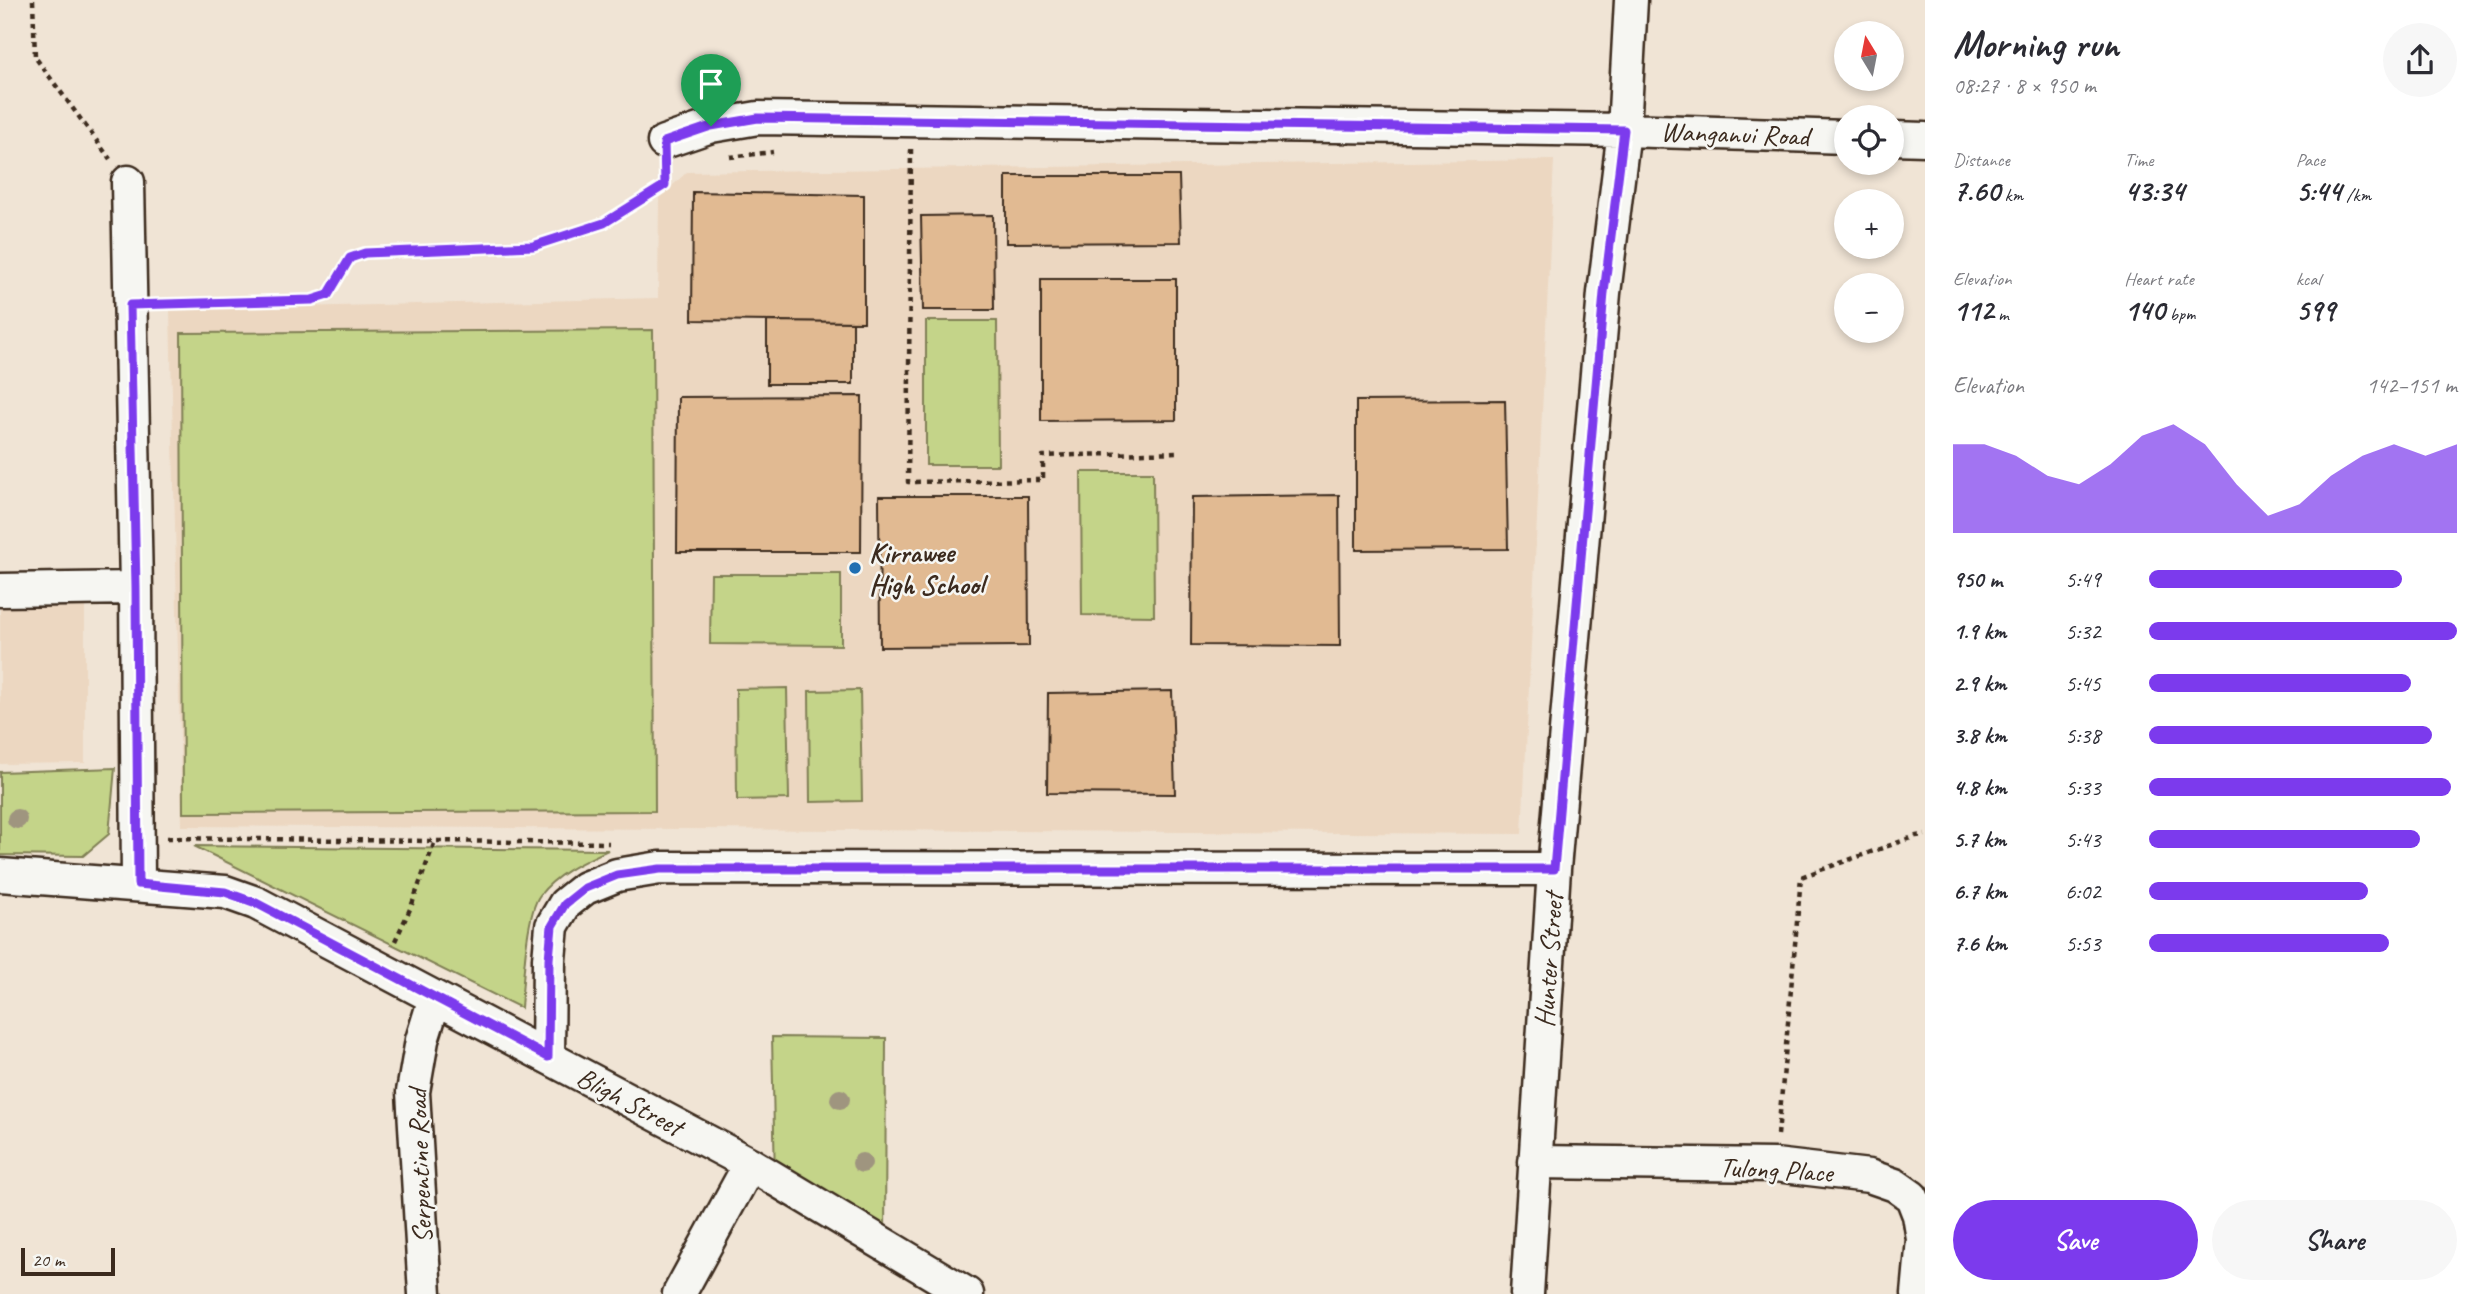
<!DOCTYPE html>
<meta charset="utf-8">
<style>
:root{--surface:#fff;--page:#f7f7f7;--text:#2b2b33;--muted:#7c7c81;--accent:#7c3aed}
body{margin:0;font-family:Caveat,sans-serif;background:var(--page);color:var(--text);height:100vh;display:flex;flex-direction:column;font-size:26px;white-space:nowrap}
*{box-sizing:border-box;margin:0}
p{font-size:23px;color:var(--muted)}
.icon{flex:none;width:38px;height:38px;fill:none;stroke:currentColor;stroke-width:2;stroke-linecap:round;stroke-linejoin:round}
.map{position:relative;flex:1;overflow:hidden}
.side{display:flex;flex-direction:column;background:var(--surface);width:560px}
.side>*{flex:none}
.needle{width:46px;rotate:350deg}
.buttons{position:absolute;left:1834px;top:21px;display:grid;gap:14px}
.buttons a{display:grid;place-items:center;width:70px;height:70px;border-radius:50%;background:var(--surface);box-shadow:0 4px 10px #0003;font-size:35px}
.scale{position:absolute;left:21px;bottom:18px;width:94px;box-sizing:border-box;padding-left:7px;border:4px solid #3b2a1e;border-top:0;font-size:19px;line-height:24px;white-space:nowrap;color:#3b2a1e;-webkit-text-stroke:5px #f6f6f2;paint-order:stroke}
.pin{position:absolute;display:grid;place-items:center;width:60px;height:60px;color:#fff;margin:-72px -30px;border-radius:50% 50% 50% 0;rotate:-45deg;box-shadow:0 0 7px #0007}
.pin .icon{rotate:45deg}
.round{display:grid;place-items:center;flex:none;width:74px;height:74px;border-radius:37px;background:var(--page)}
.head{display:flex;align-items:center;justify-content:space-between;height:119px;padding:0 28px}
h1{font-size:38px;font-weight:700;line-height:52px}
.stats{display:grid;grid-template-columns:repeat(3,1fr);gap:10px;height:119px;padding:7px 28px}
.stats div{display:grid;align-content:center}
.stats b{font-size:30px;font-weight:700}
.stats small{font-size:19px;font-weight:400}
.stats p{font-size:19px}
.chart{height:196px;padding:14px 28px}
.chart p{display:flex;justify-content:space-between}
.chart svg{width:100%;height:126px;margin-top:7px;fill:var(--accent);opacity:.7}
.cta{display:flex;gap:14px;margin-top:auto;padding:14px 28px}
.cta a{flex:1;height:80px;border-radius:42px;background:var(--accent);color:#fff;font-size:28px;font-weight:700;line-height:80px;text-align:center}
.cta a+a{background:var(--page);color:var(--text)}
ul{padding:0 28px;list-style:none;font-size:23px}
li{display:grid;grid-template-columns:112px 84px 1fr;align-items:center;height:52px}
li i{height:18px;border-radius:9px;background:var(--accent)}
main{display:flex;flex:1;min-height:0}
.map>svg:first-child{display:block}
</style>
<main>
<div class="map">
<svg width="1925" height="1294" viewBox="0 0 1925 1294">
<rect width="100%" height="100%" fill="#f0e4d5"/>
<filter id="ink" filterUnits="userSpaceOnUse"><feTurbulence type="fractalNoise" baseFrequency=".0143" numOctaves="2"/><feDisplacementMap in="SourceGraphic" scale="14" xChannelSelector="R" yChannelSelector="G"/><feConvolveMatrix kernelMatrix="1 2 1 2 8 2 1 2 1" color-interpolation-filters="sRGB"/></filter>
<g filter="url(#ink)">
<path fill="#ecd7c1" d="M1554 160 1522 834 182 826 170 310 658 298 659 198 687 172Z
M0 607H85V763L0 764Z"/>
<path fill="#c4d489" stroke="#807f54" stroke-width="2" d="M926 321H997L998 465H926Z
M653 330 655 811 183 813 181 333Z
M1081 472H1153L1154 616 1082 615Z
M711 574H841V645L710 644Z
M787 688 789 799 737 800 736 689Z
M860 690 862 801 810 802 809 691Z
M115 768 109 834 83 856 0 855V772Z
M194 846 608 850C583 862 557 873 540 895 526 913 523 983 521 1008Z
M772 1037 886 1038 885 1245 775 1179Z"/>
<path fill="#e1ba92" stroke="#3b2a1e" stroke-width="2" d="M1006 176H1179L1181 242 1006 243Z
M693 192 864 195V322L692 320Z
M993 215 994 310H923L921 216Z
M1041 279H1176V420L1041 421Z
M767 321 853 322V384H767Z
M862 396 861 552H677L678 397Z
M1505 400 1508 549 1356 550V401Z
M1339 495 1340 646 1191 645 1192 497Z
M879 496H1028L1029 646 880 647Z
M1172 691 1175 794 1047 793 1048 693Z"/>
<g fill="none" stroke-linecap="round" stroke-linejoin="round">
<g stroke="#3b2a1e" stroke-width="37">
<path id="minor" d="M1892 138 1925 139
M664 142 711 126 758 118 1624 130 1846 137
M128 182 136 588 138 884
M0 590 136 588
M0 875 225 892 256 903 750 1164 967 1294
M548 1057 549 959 552 926 565 904 585 888 617 875 660 868 1554 869
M1535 1162 1775 1165 1869 1176 1895 1185 1912 1197 1919 1215 1923 1239 1918 1294
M425 1294 413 1092 422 1040 435 998
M679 1294 750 1164
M1527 1294 1554 869 1604 293 1624 130 1631 0"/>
</g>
<path stroke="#3b2a1e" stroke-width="4.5" stroke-dasharray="5 5" stroke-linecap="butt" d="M33 0 35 57 110 159
M911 149 908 482 1043 480V456L1180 452
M730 157 773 152
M162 304 312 300 328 295 350 258 364 253 533 246 604 223 665 185V173
M167 838 609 843
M395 941 411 907 435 841
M1778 1135 1801 877 1916 836 1925 835"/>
<use href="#minor" stroke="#f6f6f2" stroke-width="32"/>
</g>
<g fill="#9f957f">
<circle cx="17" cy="819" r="10"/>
<circle cx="840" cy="1099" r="10"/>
<circle cx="862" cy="1163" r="10"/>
</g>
</g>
<g fill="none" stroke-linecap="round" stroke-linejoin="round" filter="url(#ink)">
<g stroke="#fff" stroke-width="14">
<path id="route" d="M758 118 1624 130 1604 293 1554 869H660L617 875 585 888 565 904 552 926 549 959 548 1057 256 903 225 892 138 884 136 588 130 305 312 300 328 295 350 258 365 253 533 246 604 223 665 185 664 142 711 126Z"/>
</g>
<use href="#route" stroke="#7c3aed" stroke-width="9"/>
</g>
<circle fill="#1f6fb2" stroke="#f6f6f2" stroke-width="2.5" cx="855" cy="568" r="7"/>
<g text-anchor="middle" stroke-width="5" stroke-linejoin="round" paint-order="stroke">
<g font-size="28" fill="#3b2a1e" stroke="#f6f6f2">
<text transform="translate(1735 133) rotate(2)" y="10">Wanganui Road</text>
<text transform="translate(1548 960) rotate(-86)" y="10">Hunter Street</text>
<text transform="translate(630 1101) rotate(28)" y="10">Bligh Street</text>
<text transform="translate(419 1166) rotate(-92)" y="10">Serpentine Road</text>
<text transform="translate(1776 1169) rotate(3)" y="10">Tulong Place</text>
</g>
<g font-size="28" font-weight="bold" fill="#3b2a1e" stroke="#f6f6f2" text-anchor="start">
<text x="869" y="562">Kirrawee<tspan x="869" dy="32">High School</tspan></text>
</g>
</g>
</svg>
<div class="buttons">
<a><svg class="needle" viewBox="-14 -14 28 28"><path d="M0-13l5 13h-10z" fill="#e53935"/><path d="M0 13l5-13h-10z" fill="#7c7c81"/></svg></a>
<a><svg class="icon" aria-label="locate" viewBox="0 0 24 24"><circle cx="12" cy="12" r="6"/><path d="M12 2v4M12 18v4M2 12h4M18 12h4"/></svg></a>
<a>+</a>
<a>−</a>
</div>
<div class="scale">20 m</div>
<div class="pin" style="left:711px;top:126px;background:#1e9e55"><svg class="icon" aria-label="arrive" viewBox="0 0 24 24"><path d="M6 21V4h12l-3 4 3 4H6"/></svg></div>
</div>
<section class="side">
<div class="head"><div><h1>Morning run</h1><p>08:27 · 8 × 950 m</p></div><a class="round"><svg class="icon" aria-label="share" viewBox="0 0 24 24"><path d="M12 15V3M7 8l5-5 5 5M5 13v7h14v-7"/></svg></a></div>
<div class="stats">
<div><p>Distance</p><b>7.60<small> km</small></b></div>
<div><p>Time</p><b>43:34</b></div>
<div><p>Pace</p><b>5:44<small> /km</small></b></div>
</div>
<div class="stats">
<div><p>Elevation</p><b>112<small> m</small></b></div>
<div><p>Heart rate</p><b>140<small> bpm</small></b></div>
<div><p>kcal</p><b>599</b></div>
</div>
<div class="chart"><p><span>Elevation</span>142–151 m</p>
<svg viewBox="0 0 160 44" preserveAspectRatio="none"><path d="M0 44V13L10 13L20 17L30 24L40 27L50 20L60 10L70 6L80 13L90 27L100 38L110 34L120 24L130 17L140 13L150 17L160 13V44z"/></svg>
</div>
<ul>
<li><b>950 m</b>5:49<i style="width:82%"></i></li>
<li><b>1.9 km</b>5:32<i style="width:100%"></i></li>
<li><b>2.9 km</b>5:45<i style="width:85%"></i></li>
<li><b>3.8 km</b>5:38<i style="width:92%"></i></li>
<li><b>4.8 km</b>5:33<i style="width:98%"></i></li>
<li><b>5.7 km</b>5:43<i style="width:88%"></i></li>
<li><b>6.7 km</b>6:02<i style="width:71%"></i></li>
<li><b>7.6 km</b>5:53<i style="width:78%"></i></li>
</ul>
<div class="cta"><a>Save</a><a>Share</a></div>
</section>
</main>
